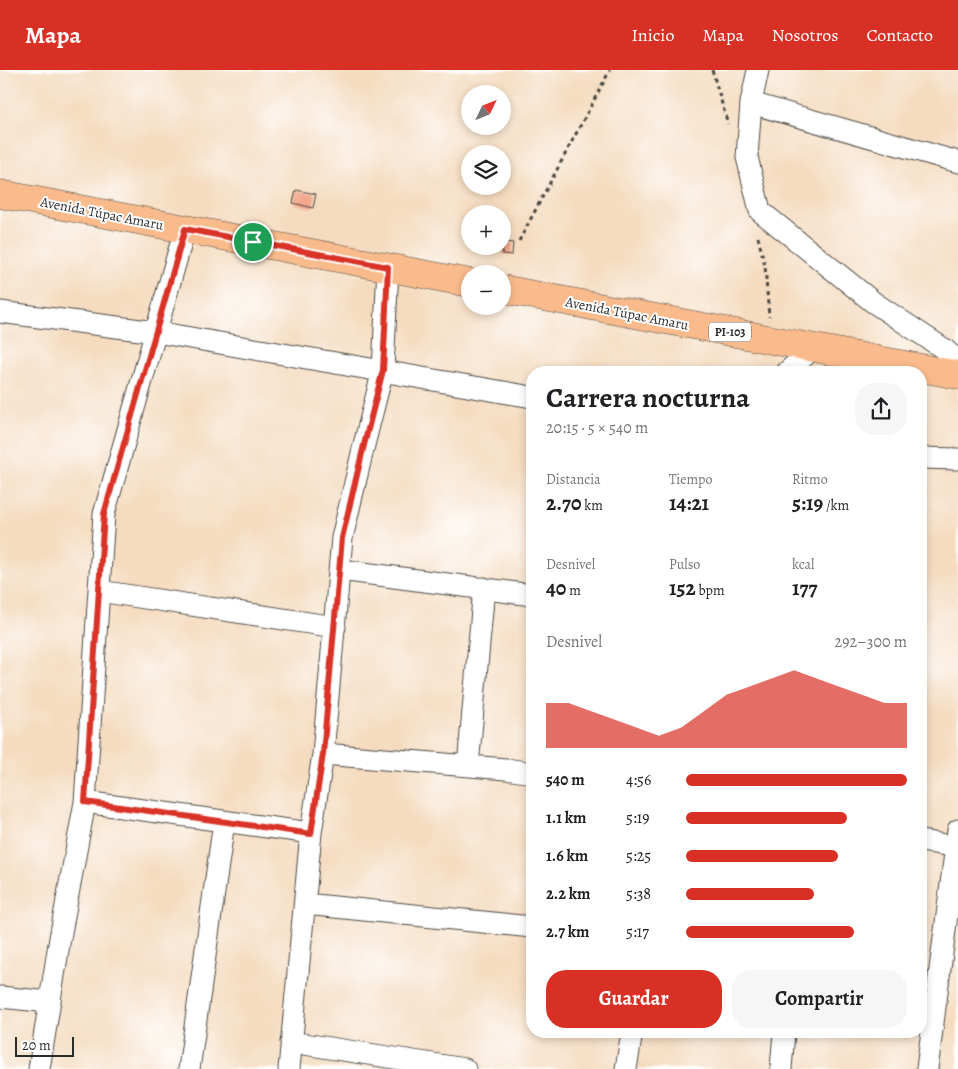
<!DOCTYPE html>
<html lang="es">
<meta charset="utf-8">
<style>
:root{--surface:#fff;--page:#f6f6f6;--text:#202124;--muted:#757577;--accent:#d93025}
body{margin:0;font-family:Alegreya,serif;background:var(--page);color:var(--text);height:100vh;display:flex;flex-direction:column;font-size:19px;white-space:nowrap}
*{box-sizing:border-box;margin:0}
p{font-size:16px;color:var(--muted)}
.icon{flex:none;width:28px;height:28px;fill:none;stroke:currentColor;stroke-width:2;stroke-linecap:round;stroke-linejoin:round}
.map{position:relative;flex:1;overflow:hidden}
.side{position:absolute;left:526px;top:296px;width:401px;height:672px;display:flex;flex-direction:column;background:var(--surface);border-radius:20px;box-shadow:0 2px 8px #0003}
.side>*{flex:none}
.needle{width:32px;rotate:47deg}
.tools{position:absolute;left:461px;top:15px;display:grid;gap:10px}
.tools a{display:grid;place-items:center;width:50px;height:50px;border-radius:50%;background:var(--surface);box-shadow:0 2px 8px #0003;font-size:25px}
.scale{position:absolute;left:15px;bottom:12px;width:59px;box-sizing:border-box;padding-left:5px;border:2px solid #2b2b2b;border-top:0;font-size:14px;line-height:18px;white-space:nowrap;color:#2b2b2b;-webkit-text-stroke:4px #fff;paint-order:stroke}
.pin{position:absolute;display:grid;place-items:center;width:42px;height:42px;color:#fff;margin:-21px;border:2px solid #fff;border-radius:50%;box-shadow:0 1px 5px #0007}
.round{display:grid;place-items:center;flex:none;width:52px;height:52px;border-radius:20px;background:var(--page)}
.overview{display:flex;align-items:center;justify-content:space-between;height:85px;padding:0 20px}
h1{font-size:28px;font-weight:600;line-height:38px}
.figures{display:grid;grid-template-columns:repeat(3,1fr);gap:8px;height:85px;padding:5px 20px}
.figures div{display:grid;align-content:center}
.figures b{font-size:21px;font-weight:600}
.figures small{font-size:14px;font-weight:400}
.figures p{font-size:14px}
.chart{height:140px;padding:10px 20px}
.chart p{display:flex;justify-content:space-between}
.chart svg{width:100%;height:90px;margin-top:5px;fill:var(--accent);opacity:.7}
.primary-button{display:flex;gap:10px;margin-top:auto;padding:10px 20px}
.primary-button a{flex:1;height:58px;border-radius:20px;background:var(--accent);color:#fff;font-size:20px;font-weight:600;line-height:58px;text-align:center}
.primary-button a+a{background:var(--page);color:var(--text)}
ul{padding:0 20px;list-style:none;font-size:16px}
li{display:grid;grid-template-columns:80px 60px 1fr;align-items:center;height:38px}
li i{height:12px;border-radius:6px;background:var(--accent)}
header{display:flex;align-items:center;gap:30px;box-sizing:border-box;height:70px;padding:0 25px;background:var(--accent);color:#fff}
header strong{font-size:24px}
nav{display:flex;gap:28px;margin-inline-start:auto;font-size:18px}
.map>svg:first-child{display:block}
</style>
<header>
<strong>Mapa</strong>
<nav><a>Inicio</a><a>Mapa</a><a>Nosotros</a><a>Contacto</a></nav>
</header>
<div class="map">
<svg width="958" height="999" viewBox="0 0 958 999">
<rect width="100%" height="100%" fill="#fff"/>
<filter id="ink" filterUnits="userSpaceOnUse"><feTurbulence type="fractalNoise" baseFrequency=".02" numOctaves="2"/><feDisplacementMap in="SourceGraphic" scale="10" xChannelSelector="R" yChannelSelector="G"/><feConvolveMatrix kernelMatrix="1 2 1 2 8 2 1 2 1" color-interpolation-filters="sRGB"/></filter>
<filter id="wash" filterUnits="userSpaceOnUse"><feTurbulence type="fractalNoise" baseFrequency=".0096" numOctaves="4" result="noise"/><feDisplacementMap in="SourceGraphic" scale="20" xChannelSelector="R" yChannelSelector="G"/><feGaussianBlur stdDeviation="1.12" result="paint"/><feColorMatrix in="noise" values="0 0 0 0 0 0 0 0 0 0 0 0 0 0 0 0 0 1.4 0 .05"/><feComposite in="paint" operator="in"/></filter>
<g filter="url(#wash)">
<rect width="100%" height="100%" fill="#f5dcc0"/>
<g id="blocks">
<path fill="#f3a78c" d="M296 120 316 124 313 138 293 133Z
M504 172 513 173 512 185 502 184Z"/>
</g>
</g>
<g filter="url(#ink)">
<use href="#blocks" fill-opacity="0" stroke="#494641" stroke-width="1"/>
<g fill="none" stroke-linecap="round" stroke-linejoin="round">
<g stroke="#494641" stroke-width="23">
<path id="street" d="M758 0 751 33 747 87 760 141 873 232 944 279 958 291
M751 33 958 92
M0 242 156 262 532 327
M787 302 813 278
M921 388 958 389
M340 500 532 525
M99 521 335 557
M323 684 506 699 532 703
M468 696 484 518
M85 732 311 763
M921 771 958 777
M305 834 532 857
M0 927 50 932
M291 972 465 999
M39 999 60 868 85 732 104 444 185 159
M189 999 224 752
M289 999 311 763 323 684 342 468 364 375 383 300 388 197
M626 999 632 962
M781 999 784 962
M927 999 958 760"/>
</g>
<g stroke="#494641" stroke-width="29">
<path id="primary" d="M0 124 470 213
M502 219 958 305"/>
</g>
<path stroke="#494641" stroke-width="3" stroke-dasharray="4 4" stroke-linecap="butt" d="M712 0 728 54
M758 167 765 196 769 247
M519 171 610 0"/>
<use href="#street" stroke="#fff" stroke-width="21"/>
<use href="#primary" stroke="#fabb8c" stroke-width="28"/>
</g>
</g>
<g fill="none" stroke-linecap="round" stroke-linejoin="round" filter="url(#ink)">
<g stroke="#fff" stroke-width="10">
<path id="route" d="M185 159 388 197 383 300 364 375 342 468 323 684 311 764 85 732 104 444Z"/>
</g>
<use href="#route" stroke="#d93025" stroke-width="6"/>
</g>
<g text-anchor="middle" stroke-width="4" stroke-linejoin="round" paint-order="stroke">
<rect fill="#fff" stroke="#6b6b6b" stroke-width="1" x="709" y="252.5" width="42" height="19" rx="4"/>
<g font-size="12" font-weight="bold" fill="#2b2b2b">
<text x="730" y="266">PI-103</text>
</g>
<g font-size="14" fill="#2b2b2b" stroke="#fff">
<text transform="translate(102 143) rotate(11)" y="5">Avenida Túpac Amaru</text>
<text transform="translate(627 243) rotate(11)" y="5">Avenida Túpac Amaru</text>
</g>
</g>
</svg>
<div class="tools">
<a><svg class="needle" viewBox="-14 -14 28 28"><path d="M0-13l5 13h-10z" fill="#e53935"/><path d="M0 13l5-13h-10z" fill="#757577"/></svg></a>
<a><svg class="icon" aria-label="layers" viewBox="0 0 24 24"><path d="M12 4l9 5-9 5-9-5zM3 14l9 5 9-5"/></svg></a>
<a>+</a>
<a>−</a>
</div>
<div class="scale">20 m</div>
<div class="pin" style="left:253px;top:172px;background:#1e9e55"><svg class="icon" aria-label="arrive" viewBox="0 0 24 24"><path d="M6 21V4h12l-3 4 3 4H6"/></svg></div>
<section class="side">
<div class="overview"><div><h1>Carrera nocturna</h1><p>20:15 · 5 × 540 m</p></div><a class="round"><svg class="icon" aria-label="share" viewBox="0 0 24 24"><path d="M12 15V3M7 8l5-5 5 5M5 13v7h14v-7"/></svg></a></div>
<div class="figures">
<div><p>Distancia</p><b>2.70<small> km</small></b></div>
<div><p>Tiempo</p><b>14:21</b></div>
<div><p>Ritmo</p><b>5:19<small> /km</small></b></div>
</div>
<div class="figures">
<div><p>Desnivel</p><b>40<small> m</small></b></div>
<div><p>Pulso</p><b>152<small> bpm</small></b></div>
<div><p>kcal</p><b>177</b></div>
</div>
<div class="chart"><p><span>Desnivel</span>292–300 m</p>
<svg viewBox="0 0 160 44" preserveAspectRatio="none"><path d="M0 44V22L10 22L20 26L30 30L40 34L50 38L60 34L70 26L80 18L90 14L100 10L110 6L120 10L130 14L140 18L150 22L160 22V44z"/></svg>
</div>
<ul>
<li><b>540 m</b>4:56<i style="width:100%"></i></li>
<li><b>1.1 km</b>5:19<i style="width:73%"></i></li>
<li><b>1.6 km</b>5:25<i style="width:69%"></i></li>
<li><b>2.2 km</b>5:38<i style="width:58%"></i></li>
<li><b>2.7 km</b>5:17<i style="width:76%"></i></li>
</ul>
<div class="primary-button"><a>Guardar</a><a>Compartir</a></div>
</section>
</div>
